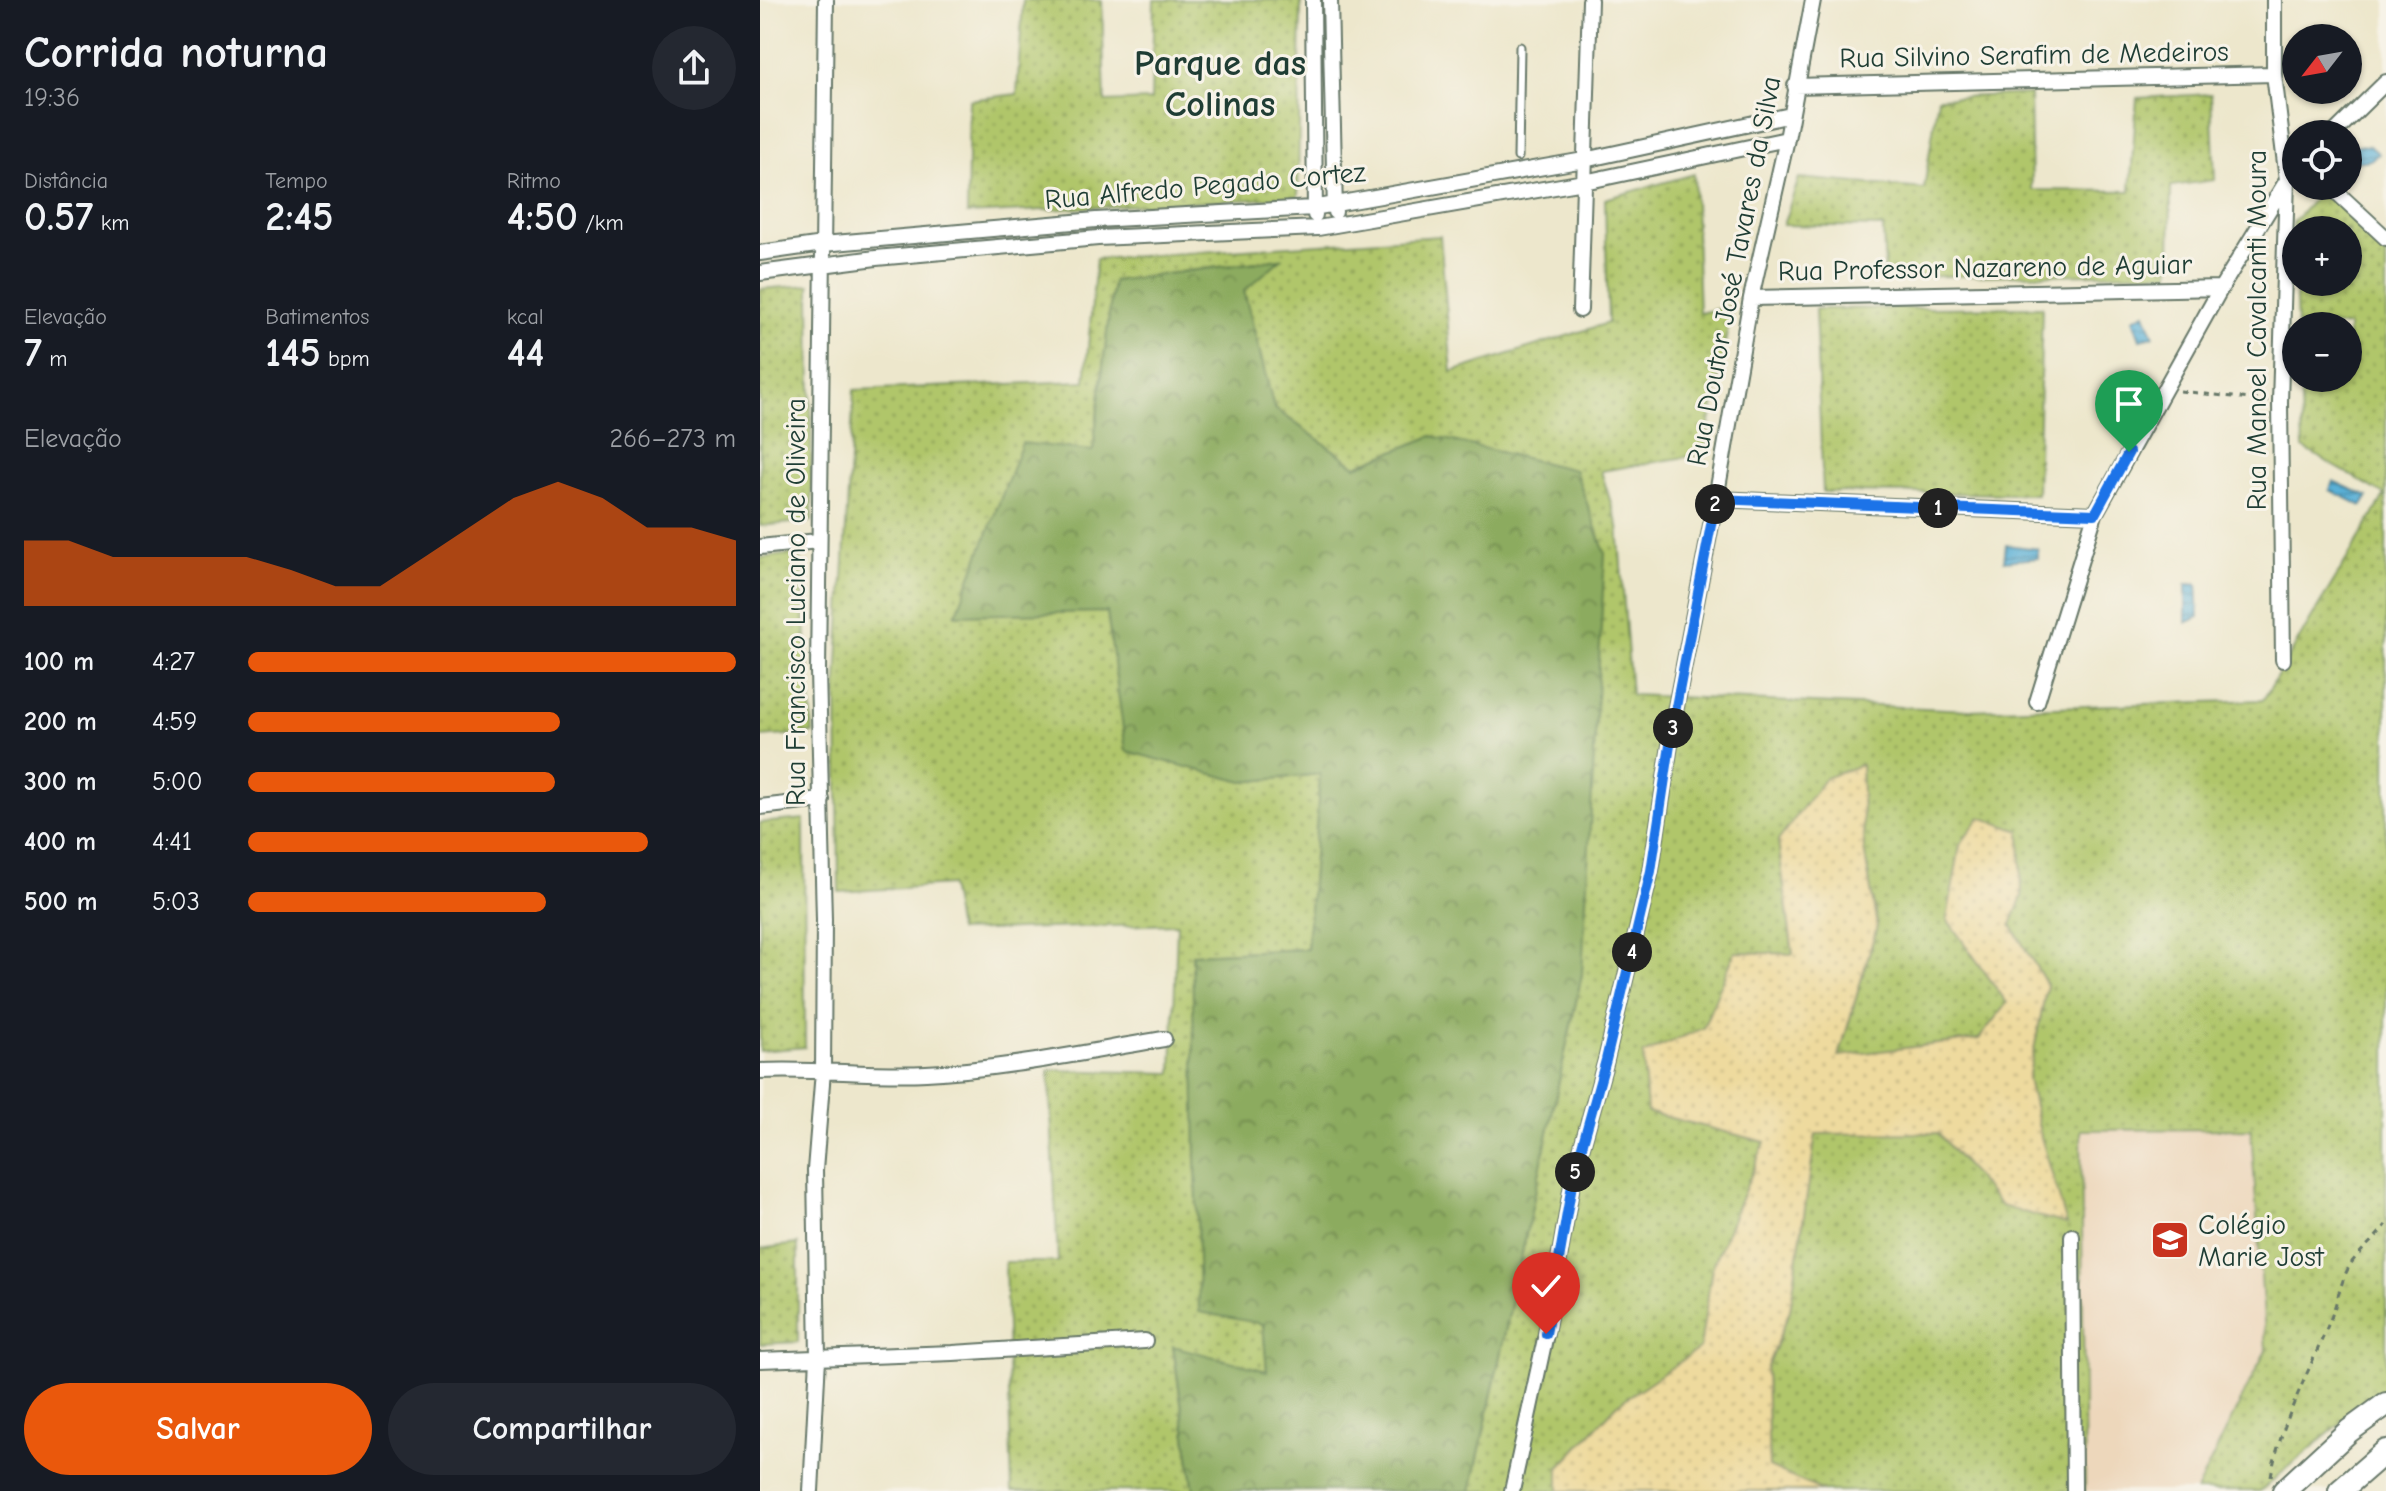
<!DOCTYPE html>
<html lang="pt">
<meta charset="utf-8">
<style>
:root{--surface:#171b24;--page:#242831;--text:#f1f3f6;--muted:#9ea1a6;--accent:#ea580c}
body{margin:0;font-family:"Comic Neue",sans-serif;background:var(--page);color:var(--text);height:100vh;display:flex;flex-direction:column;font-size:30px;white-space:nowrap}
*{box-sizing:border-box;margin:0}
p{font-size:26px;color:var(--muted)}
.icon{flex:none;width:44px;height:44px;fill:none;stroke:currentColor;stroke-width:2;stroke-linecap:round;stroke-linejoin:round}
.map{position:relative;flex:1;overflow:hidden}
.panel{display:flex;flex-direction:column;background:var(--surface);width:760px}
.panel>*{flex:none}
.needle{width:52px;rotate:239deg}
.fabs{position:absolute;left:1522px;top:24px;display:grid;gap:16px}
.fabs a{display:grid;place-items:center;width:80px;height:80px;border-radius:50%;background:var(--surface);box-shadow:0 2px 6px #0004;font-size:40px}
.pin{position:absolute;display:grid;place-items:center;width:68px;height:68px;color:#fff;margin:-82px -34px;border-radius:50% 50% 50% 0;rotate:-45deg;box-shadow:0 0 8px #0007}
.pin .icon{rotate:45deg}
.km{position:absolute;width:40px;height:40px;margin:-20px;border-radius:50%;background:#222;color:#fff;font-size:22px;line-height:40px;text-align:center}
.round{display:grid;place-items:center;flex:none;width:84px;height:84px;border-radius:42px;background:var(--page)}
.summary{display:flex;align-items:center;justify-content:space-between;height:136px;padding:0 24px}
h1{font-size:44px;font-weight:600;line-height:60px}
.metrics{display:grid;grid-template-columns:repeat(3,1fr);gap:12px;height:136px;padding:8px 24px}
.metrics div{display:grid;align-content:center}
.metrics b{font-size:40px;font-weight:600}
.metrics small{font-size:22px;font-weight:400}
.metrics p{font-size:22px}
.chart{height:224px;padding:16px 24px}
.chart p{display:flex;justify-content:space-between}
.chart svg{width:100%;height:144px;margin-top:8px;fill:var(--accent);opacity:.7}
.cta{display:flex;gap:16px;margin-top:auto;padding:16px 24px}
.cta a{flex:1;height:92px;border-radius:48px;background:var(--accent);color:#fff;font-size:32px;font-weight:600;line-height:92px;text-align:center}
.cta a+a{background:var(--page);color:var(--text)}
ul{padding:0 24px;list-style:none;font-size:26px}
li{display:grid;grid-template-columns:128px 96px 1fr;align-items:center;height:60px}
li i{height:20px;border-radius:10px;background:var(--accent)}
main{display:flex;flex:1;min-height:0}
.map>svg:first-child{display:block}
</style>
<main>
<section class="panel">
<div class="summary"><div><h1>Corrida noturna</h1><p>19:36</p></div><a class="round"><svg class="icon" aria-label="share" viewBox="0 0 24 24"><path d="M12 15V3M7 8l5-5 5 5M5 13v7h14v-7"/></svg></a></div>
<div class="metrics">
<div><p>Distância</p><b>0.57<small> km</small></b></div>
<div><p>Tempo</p><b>2:45</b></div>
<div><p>Ritmo</p><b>4:50<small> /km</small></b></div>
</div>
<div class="metrics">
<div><p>Elevação</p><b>7<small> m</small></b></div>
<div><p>Batimentos</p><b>145<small> bpm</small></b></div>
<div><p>kcal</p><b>44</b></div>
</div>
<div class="chart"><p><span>Elevação</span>266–273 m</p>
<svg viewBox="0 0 160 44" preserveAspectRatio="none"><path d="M0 44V24L10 24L20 29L30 29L40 29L50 29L60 33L70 38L80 38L90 29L100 20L110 11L120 6L130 11L140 20L150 20L160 24V44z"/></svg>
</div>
<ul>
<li><b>100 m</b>4:27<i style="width:100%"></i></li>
<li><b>200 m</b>4:59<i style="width:64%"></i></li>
<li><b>300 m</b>5:00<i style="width:63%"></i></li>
<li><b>400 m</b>4:41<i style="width:82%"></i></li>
<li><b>500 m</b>5:03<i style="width:61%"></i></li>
</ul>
<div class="cta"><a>Salvar</a><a>Compartilhar</a></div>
</section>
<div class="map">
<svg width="1626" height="1491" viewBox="0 0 1626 1491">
<defs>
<pattern id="grass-dots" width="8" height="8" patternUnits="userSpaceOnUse" patternTransform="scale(2)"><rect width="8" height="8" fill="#b0c66b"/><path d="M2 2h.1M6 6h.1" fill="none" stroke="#8fa259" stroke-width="1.8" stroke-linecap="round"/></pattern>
<pattern id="forest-crowns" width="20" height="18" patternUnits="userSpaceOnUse" patternTransform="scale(2)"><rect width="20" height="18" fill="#8cab5f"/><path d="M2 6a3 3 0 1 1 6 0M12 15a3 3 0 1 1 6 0" fill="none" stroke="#728c4f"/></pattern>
<pattern id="sand-dots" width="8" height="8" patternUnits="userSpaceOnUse" patternTransform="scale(2)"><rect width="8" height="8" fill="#eeda9e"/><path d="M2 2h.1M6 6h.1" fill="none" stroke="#ccbc89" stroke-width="1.8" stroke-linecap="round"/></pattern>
<pattern id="water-rules" width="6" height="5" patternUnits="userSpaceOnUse" patternTransform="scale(2)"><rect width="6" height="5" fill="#5ab0d7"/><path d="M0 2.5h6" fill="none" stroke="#4a90af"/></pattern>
</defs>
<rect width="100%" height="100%" fill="#f7f3e8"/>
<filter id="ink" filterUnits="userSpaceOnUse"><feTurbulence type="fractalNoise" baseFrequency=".0125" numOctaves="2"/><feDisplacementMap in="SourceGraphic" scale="16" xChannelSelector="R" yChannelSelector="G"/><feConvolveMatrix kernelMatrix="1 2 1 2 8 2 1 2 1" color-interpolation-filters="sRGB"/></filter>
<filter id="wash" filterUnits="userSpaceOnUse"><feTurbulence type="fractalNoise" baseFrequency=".006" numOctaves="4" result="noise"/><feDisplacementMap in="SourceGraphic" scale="32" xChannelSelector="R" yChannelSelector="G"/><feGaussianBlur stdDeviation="1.8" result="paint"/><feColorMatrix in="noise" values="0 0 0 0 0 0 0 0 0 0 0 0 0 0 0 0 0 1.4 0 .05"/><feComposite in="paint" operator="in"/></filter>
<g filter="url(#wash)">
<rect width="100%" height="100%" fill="#ede7cc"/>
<path fill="#edd7bb" d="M1491 1128 1506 1350 1436 1491H1325L1321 1130Z"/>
<path fill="url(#grass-dots)" stroke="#688250" stroke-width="2" fill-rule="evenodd" d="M263 0H342L345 102 391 100 394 0H541L538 197 207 214 209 100 257 94Z
M1270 94 1272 190 1370 191 1377 98 1451 94 1455 180 1411 186 1410 273 1125 277 1123 227 1023 225 1039 178 1164 189 1178 98Z
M934 174 939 313 972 306 944 454 841 471 858 526 871 695 1209 710 1503 700 1625 495 1543 448 1540 378H1588V326H1537L1533 222 1563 189 1626 253V1391L1575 1428 1500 1491H1436L1506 1350 1491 1129 1321 1130 1325 1491H1063L1009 1468 1006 1369 1030 1310 1056 1133H1178L1241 1206 1281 1137 1268 1079 1287 985 1251 925 1262 896 1187 919 1247 1003 1219 1039 1079 1057 1117 926 1104 849 1101 766 1018 841 1033 954 975 952 943 1028 887 1112 1005 1142 952 1268 941 1348 858 1404 799 1468V1491H711L822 974 672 436 596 466 514 408 484 291 519 259 353 281 333 451 196 614 348 612 483 782 561 774 547 949 432 954 503 1324 507 1372 413 1347 434 1491H252L245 1262H298L289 1070 412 1073 417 924 198 931 190 885 79 892 77 680 94 390 325 381 336 259 680 236 692 372 848 323 845 199ZM1536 230H1588V282H1536Z
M50 285 52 521 0 526V289Z
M1282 307 1277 494 1063 492 1055 309Z
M40 553 53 733 0 737V558Z
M44 819 45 1047 0 1051V823Z
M38 1244V1342L0 1344V1249Z"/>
<path fill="url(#forest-crowns)" stroke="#56744a" stroke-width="2" d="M521 259 484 291 514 408 596 466 672 436 815 470 845 553 822 974 711 1491H434L413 1346 507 1371 503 1324 439 1312 432 954 547 949 560 774 483 782 366 751 347 612 196 615 262 443 333 451 353 281Z"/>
<path fill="url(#sand-dots)" stroke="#868c69" stroke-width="2" d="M1101 765 1104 849 1117 926 1079 1056 1219 1039 1247 1003 1187 919 1200 845 1220 817 1260 831 1262 896 1251 925 1287 985 1268 1079 1281 1137 1307 1224 1241 1206 1178 1133 1056 1134 1030 1310 1006 1369 1009 1467 1063 1491H799V1468L858 1404 940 1348 952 1268 1005 1142 887 1112 883 1054 943 1028 975 952 1033 954 1018 841 1065 778Z"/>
<path fill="url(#water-rules)" stroke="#3c7686" stroke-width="2" d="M1595 145 1610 146 1619 154 1610 160 1595 162 1588 154Z
M1385 313 1394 336 1380 339 1373 319Z
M1573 481 1608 497 1602 506 1570 490Z
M1246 545 1278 549V558L1244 561Z
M1426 584H1437L1439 617 1426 623Z"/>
</g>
<g filter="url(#ink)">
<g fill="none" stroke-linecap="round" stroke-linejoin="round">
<g stroke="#677869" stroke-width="11">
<path id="lane" d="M758 157 760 47"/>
</g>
<g stroke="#677869" stroke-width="18">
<path id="street" d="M553 0 555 215
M570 0 575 212
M1514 0V74L1527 180 1520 402 1523 660
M1035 86 1514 74
M1573 134 1626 82
M1570 186 1626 238
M0 253 63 244 336 220 553 208 824 160 1031 115
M0 273 116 258 338 238 558 228 824 182 1027 139
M991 298 1461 288
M820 310 830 0
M956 499 1335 514
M0 547 58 541
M1277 702 1335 514 1461 288 1526 182
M0 807 62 800
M0 1071C56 1068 111 1076 166 1073 247 1069 325 1052 404 1039
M1312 1236 1314 1491
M0 1360 193 1353 385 1341
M51 1491 58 1358 55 1170 63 1071 64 920 58 671 66 0
M752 1491 786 1334 813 1179 846 1060 891 871 915 712 956 499 991 298 1027 139 1053 0"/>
</g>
<g stroke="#677869" stroke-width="26">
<path id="primary" d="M1524 1491 1589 1431 1626 1404
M1580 1491 1626 1451"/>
</g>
<path stroke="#677869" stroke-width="3" stroke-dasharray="6 6" stroke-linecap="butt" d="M1420 391 1508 401
M1511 1476C1521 1421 1550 1371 1570 1320 1578 1301 1581 1278 1592 1262 1602 1249 1616 1238 1626 1225"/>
<use href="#lane" stroke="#fff" stroke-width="7"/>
<use href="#street" stroke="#fff" stroke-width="14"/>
<use href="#primary" stroke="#fff" stroke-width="22"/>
</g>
</g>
<g fill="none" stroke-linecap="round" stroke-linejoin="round" filter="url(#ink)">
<g stroke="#fff" stroke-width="16">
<path id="route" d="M786 1334 813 1179 846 1060 891 871 915 712 956 499 1335 514 1369 452"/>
</g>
<use href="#route" stroke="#1a73e8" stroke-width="10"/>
</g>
<defs>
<g id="school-square" transform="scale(2)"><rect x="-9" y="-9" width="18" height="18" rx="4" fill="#c8321e" stroke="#f7f3e8"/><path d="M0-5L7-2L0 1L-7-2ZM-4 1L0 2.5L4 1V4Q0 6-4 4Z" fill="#fff"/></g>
</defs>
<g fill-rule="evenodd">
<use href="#school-square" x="1410" y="1240"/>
</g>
<g text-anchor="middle" stroke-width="6" stroke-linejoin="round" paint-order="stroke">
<g font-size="28" fill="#1f3d34" stroke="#f7f3e8">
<text transform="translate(1274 54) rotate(-1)" y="10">Rua Silvino Serafim de Medeiros</text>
<text transform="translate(445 185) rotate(-5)" y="10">Rua Alfredo Pegado Cortez</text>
<text transform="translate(1225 267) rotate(-1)" y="10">Rua Professor Nazareno de Aguiar</text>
<text transform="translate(973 271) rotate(-79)" y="10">Rua Doutor José Tavares da Silva</text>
<text transform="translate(1496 330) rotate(-90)" y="10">Rua Manoel Cavalcanti Moura</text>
<text transform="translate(35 602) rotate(-90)" y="10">Rua Francisco Luciano de Oliveira</text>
</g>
<g font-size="28" fill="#1f3d34" stroke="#f7f3e8" text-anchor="start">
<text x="1438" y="1234">Colégio<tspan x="1438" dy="32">Marie Jost</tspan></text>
</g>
<g font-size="36" font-weight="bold" fill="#1f3d34" stroke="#f7f3e8">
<text x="460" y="75">Parque das<tspan x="460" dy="41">Colinas</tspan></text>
</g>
</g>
</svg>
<div class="fabs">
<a><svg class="needle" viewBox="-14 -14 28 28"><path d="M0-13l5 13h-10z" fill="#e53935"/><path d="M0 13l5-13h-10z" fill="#9ea1a6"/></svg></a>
<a><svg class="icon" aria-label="locate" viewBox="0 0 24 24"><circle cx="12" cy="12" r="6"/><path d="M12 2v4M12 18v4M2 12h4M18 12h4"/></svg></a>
<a>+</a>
<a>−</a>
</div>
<div class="pin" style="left:1369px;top:452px;background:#1e9e55"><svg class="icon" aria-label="arrive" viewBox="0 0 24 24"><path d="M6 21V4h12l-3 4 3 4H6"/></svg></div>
<div class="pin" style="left:786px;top:1334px;background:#d93025"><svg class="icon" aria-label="check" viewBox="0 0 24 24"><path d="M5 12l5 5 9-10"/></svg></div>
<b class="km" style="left:1178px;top:508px">1</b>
<b class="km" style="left:955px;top:504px">2</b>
<b class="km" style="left:913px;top:728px">3</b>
<b class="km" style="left:872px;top:952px">4</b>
<b class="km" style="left:815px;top:1172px">5</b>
</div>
</main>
